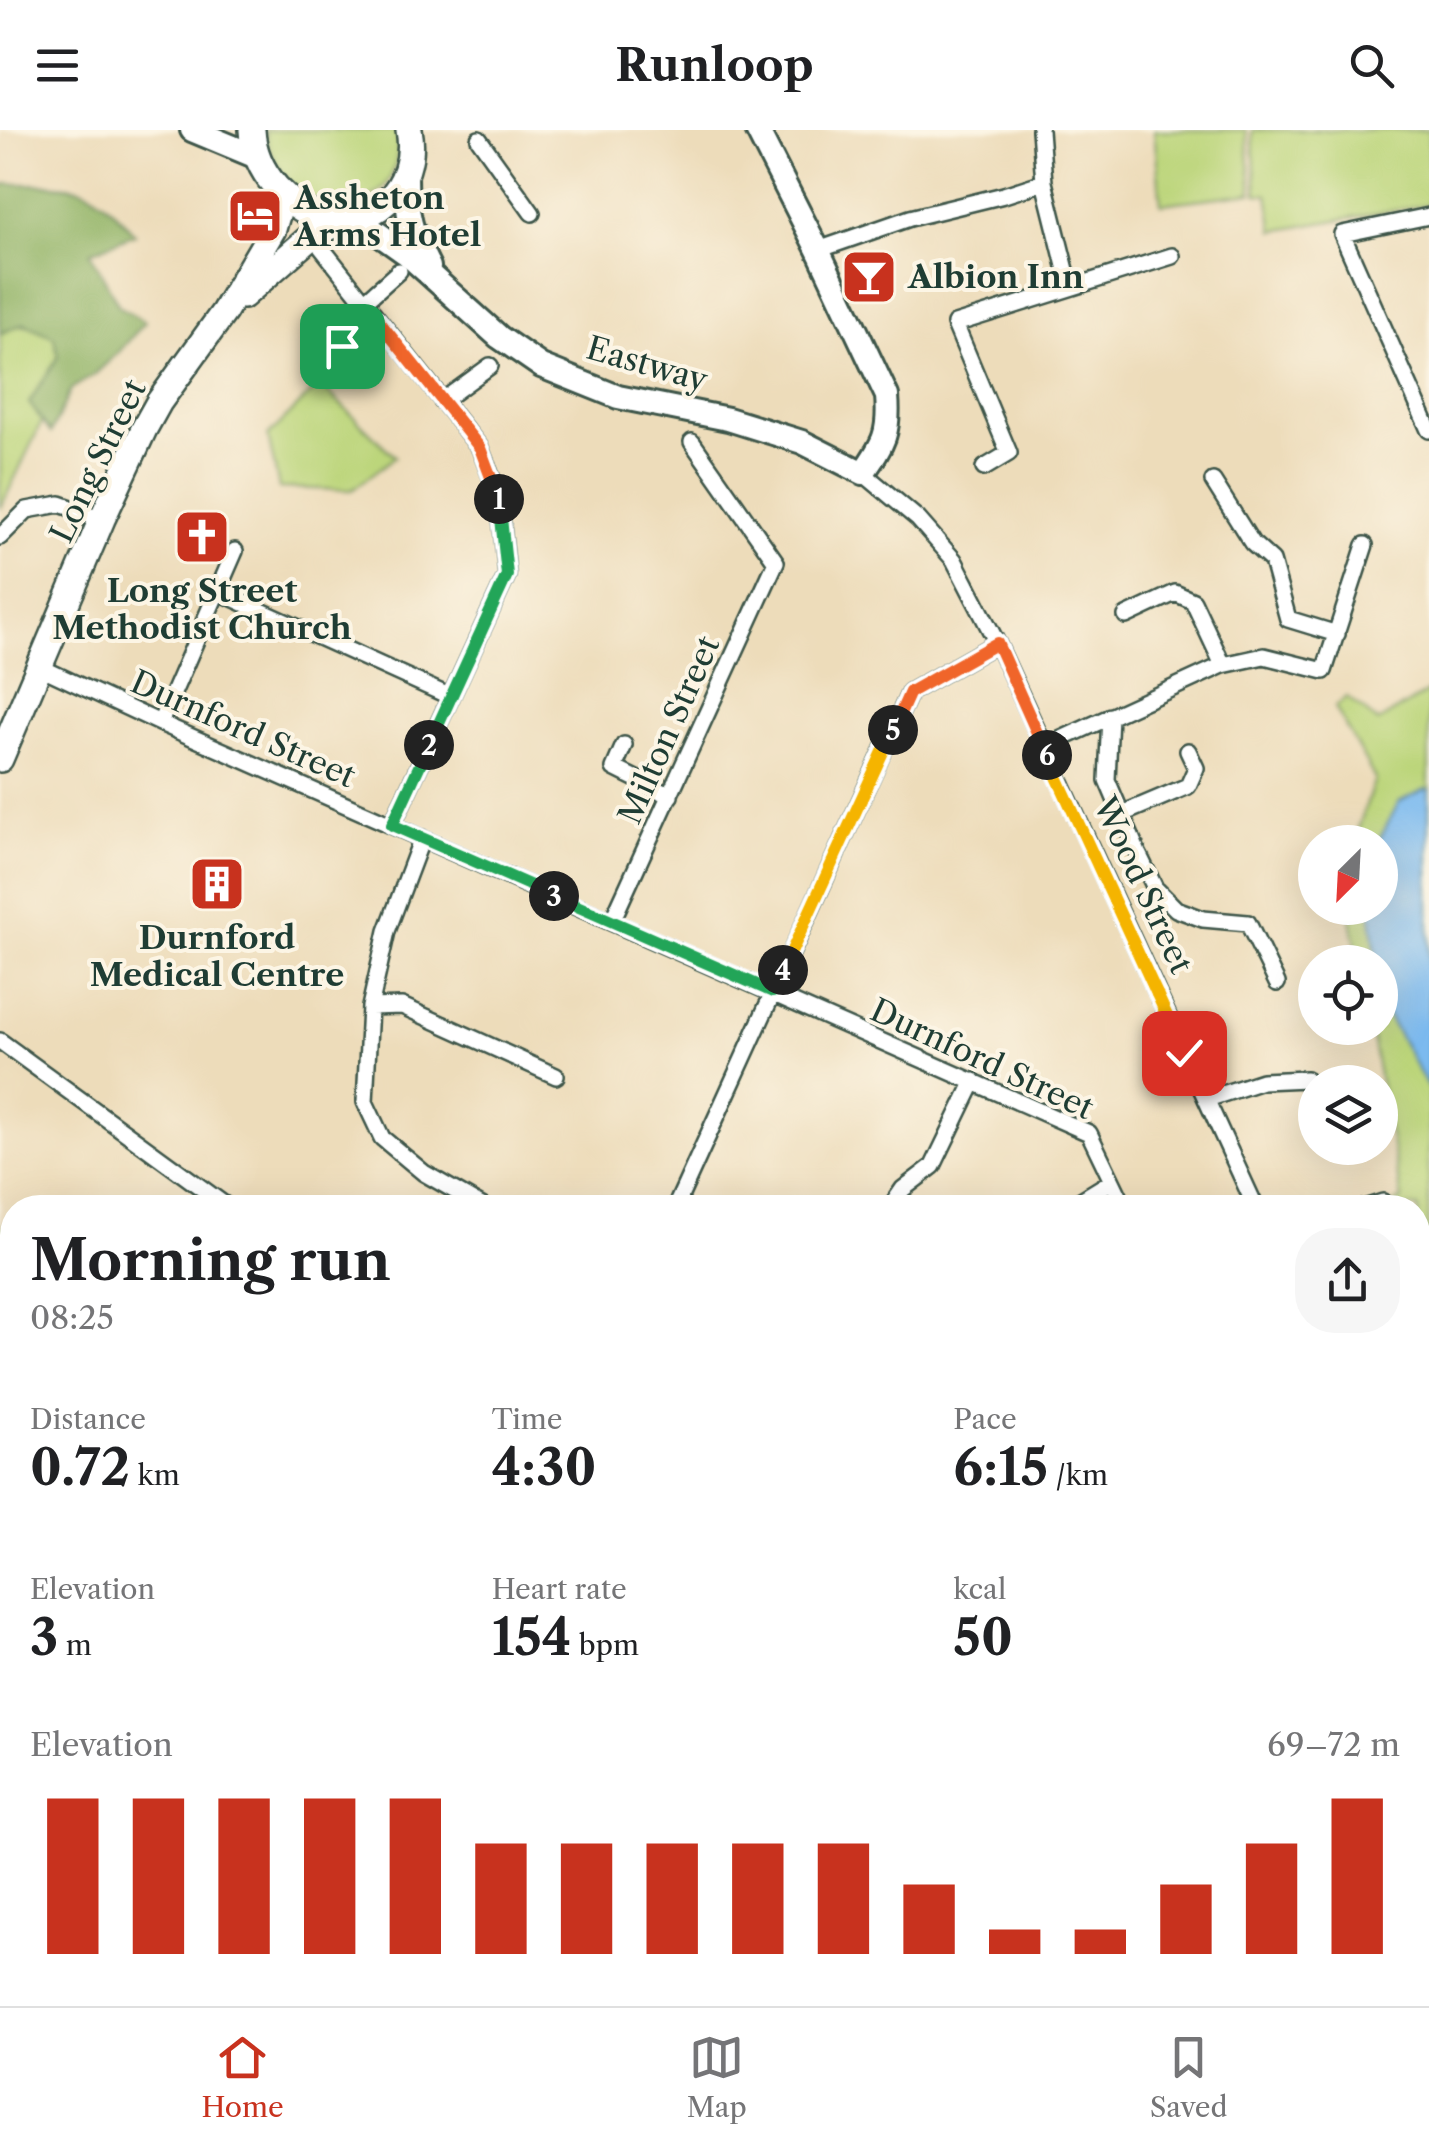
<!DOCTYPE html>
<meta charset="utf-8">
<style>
:root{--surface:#fff;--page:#f6f6f6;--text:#202124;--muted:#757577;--line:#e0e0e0;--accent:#c8321e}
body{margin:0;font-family:"Libre Caslon Text",serif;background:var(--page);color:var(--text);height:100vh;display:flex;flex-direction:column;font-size:38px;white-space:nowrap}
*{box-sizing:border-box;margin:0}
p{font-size:32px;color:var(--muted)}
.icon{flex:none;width:55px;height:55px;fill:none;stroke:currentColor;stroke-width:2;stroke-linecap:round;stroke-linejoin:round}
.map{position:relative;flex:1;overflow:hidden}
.side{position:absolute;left:0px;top:1065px;width:1430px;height:812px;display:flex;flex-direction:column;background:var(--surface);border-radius:40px 40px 0 0;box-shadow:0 10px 40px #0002}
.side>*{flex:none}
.needle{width:65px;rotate:204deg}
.tools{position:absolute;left:1298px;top:695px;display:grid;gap:20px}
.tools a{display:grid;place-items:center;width:100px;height:100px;border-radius:50%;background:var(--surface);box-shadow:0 10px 40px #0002;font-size:50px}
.pin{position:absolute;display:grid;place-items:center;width:85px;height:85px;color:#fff;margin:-42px;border-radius:20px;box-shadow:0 5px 15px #0006}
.km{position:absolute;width:50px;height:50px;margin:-25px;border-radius:50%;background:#222;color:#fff;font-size:28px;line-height:50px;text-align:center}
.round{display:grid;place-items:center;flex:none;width:105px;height:105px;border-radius:40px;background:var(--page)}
.headline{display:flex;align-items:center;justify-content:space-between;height:170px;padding:0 30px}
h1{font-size:55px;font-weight:800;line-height:75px}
.stats{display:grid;grid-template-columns:repeat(3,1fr);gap:15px;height:170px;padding:10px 30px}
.stats div{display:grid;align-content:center}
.stats b{font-size:50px;font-weight:800}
.stats small{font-size:28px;font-weight:400}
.stats p{font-size:28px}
.chart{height:280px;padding:20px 30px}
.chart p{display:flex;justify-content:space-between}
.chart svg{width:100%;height:180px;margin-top:10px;stroke:var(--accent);stroke-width:6}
header{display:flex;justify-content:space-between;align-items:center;height:130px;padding:0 30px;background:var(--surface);font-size:45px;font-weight:800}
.tabs{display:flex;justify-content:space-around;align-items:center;height:140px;border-top:2px solid var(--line);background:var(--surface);font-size:28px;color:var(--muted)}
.tabs a{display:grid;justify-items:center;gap:5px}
.tabs .selected{color:var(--accent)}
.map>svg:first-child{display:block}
</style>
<header><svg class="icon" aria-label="menu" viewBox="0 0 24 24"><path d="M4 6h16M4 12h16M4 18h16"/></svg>Runloop<svg class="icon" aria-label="search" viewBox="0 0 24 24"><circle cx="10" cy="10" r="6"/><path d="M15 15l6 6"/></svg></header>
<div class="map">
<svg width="1429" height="1876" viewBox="0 0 1429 1876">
<rect width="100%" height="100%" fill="#fcf5e5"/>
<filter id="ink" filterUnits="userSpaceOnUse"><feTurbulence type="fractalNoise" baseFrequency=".01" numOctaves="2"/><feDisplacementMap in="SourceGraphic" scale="20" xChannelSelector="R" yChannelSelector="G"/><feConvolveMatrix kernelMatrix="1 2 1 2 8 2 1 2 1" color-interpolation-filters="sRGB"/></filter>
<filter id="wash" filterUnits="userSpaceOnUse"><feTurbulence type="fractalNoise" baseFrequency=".0048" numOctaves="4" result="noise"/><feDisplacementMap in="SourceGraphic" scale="40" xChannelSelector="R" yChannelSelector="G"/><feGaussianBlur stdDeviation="2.25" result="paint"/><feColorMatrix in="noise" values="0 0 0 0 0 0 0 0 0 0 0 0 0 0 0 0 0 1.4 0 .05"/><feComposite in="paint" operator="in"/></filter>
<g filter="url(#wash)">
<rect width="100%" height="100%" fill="#eddcba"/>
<path fill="#bcd57a" stroke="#6e8957" stroke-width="2.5" d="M265 0H396C411 80 318 104 278 36 271 24 266 14 265 0Z
M1154 0H1246L1252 63 1161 74Z
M1252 0H1429V74L1274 101 1268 65 1257 64Z
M0 195 88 196 0 379Z
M320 254 395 327 352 360 279 358 268 306Z
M1429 561V660H1425L1378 712H1341L1357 702 1375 649 1335 577 1347 567 1378 592Z
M1349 778H1370L1377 832H1359Z
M1380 853 1383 878 1429 959V1227L1418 1229V1078L1387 1077 1402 1070 1370 898H1380Z
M8 1091 12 1094V1504L0 1519V1100Z
M1421 1613 1429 1624V1717L1418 1723V1615Z
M178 1865H640L635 1876H192Z"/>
<path fill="#95b66a" stroke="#5a7a4f" stroke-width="2.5" d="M7 54C26 54 71 53 87 61 104 68 123 91 135 104L90 122 119 176 145 192 118 223 94 245 71 259 51 303 29 273 58 227 54 207 24 193 0 204V56Z"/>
<path fill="#7bbaef" stroke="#4d7c92" stroke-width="2.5" d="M1425 659 1429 660V959L1383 878 1380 832H1377L1370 778H1380L1378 712 1399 672Z"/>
</g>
<g filter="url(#ink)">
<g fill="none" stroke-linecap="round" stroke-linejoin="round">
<g stroke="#3e5548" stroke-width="20">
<path id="street" d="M1040 0 1044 52 1070 156
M479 9 532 83
M1429 86 1342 104 1429 300
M321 117 480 318 499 367 507 445 392 695
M818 120 910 88 1004 65 1044 52
M364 172 399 141
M342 215 377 189
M442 271 490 236
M984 338 1009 323 955 194 1172 126
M863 343 918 389 954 430 997 513 1256 1078
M1213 351 1252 413 1272 431 1288 489 1337 504
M0 407 27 380 60 374 102 389
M217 461 451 567
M1126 486 1175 463 1193 471 1223 535
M40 537 160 593 1089 1003 1125 1078
M1110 586 1107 650 1138 723 1155 758 1176 779 1203 789 1248 793 1277 853
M160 593 235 421
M624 615 614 638 670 666
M1044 617 1223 535 1264 526 1324 541 1365 415
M1122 684 1188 656 1196 638 1188 621
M422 708 387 801 370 877 365 972 382 1008 424 1043 485 1078
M612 791 776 432 692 312
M370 877 402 876 556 946
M0 911 229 1078
M1207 969 1262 951 1306 949 1315 967
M675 1078 910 562 997 513
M890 1078 903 1059 933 1036 974 951
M1068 1078 1112 1051
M1364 1078 1383 1072
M1418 1305 1429 1303
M1418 1585 1429 1607
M1418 1735 1429 1728
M0 1763 12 1773
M0 1821 12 1804
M1418 1836 1429 1829
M0 1850 12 1857
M27 1865 47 1876
M701 1876 709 1865
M1261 1876 1264 1865"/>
</g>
<g stroke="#3e5548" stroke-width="28">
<path id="secondary" d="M192 0 257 27
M406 46C406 86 411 101 429 137
M356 88 407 124 499 207 541 236 618 267 728 289 802 312 863 343C884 313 890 303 887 266L818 120 757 0"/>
</g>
<g stroke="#3e5548" stroke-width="30">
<path id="primary" d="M252 0C253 21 262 41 276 57 287 68 298 79 314 85 370 107 420 56 409 0
M243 166 307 110 342 90
M0 629 102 389 144 299 159 272 224 182 273 99 283 64"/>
</g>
<use href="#street" stroke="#fff" stroke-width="15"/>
<use href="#secondary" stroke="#fff" stroke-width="22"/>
<use href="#primary" stroke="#fff" stroke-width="25"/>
</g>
</g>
<g fill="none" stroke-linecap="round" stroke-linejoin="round" filter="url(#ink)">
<g stroke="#fff" stroke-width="20">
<path id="split-1" d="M342 216 377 189 480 318 499 369"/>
</g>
<g stroke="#fff" stroke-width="20">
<path id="split-2" d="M429 615 507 445 499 369"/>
</g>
<g stroke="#fff" stroke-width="20">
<path id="split-3" d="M429 615 392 695 554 766"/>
</g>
<g stroke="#fff" stroke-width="20">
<path id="split-4" d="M554 766 773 862 783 840"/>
</g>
<g stroke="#fff" stroke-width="20">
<path id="split-5" d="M783 840 893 600"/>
</g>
<g stroke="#fff" stroke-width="20">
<path id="split-6" d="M893 600 910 562 997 513 1047 625"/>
</g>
<g stroke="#fff" stroke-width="20">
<path id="split-7" d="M1047 625 1157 864"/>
</g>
<g stroke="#fff" stroke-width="20">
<path id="split-8" d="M1157 864 1184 923"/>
</g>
<use href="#split-1" stroke="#f0652b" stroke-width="12"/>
<use href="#split-2" stroke="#22a559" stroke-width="12"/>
<use href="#split-3" stroke="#22a559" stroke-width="12"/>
<use href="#split-4" stroke="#22a559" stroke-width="12"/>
<use href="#split-5" stroke="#f5b400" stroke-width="12"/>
<use href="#split-6" stroke="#f0652b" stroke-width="12"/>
<use href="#split-7" stroke="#f5b400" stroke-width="12"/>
<use href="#split-8" stroke="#f5b400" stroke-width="12"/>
</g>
<defs>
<g id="hotel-square" transform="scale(2.875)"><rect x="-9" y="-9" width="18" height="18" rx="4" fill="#c8321e" stroke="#fcf5e5"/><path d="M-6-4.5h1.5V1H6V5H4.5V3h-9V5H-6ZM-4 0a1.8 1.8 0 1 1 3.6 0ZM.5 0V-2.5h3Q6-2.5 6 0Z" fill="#fff"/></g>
<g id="bar-square" transform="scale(2.875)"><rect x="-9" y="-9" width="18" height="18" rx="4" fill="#c8321e" stroke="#fcf5e5"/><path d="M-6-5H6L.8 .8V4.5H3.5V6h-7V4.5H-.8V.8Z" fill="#fff"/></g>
<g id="church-square" transform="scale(2.875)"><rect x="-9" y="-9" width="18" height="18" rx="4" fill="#c8321e" stroke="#fcf5e5"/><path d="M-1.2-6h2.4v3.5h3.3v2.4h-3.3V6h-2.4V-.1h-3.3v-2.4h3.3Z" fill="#fff"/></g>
<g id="building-square" transform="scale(2.875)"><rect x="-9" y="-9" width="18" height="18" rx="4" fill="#c8321e" stroke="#fcf5e5"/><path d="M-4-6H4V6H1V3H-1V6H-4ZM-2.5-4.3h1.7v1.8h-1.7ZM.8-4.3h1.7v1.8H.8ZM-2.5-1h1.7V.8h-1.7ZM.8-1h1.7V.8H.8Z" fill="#fff"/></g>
</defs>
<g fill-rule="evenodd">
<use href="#hotel-square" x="255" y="86"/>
<use href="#bar-square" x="869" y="147"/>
<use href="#church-square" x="202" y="407"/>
<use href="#building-square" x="217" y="754"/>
</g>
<g text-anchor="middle" stroke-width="8" stroke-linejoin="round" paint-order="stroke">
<g font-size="32" font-weight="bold" fill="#1f3d34" stroke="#fcf5e5" text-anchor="start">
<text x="294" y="79">Assheton<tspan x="294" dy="37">Arms Hotel</tspan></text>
<text x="908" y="158">Albion Inn</text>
<text x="202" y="472" text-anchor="middle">Long Street<tspan x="202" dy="37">Methodist Church</tspan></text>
<text x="217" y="819" text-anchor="middle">Durnford<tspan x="217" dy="37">Medical Centre</tspan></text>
</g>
<g font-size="32" fill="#1f3d34" stroke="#fcf5e5">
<text transform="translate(647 234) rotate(16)" y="11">Eastway</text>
<text transform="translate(98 331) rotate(-64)" y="11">Long Street</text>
<text transform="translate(243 599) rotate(24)" y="11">Durnford Street</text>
<text transform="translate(669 600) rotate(-66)" y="11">Milton Street</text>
<text transform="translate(1143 755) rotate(65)" y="11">Wood Street</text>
<text transform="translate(982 929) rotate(25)" y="11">Durnford Street</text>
</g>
</g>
</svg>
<div class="tools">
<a><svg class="needle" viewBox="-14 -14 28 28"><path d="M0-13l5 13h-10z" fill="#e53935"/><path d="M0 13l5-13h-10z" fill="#757577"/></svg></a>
<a><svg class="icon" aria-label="locate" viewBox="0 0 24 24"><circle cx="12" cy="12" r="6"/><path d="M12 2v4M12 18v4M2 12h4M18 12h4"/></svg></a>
<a><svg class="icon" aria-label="layers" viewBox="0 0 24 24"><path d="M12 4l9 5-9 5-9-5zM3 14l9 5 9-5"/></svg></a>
</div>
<div class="pin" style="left:342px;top:216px;background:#1e9e55"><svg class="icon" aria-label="arrive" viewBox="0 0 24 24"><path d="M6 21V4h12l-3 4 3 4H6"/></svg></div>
<div class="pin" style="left:1184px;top:923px;background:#d93025"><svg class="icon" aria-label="check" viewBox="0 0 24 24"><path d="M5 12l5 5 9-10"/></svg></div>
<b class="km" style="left:499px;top:369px">1</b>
<b class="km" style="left:429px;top:615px">2</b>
<b class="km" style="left:554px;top:766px">3</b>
<b class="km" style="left:783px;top:840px">4</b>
<b class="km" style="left:893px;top:600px">5</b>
<b class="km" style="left:1047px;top:625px">6</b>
<section class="side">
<div class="headline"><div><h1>Morning run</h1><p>08:25</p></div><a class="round"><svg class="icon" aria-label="share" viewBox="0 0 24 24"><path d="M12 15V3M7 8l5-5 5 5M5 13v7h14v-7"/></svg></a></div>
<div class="stats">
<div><p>Distance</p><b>0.72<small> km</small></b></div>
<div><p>Time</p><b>4:30</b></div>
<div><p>Pace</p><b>6:15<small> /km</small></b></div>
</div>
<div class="stats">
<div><p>Elevation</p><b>3<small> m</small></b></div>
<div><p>Heart rate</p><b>154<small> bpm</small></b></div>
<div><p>kcal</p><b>50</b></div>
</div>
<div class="chart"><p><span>Elevation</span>69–72 m</p>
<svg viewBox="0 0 160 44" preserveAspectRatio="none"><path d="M5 44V6M15 44V6M25 44V6M35 44V6M45 44V6M55 44V17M65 44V17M75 44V17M85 44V17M95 44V17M105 44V27M115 44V38M125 44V38M135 44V27M145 44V17M155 44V6"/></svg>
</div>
</section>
</div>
<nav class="tabs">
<a class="selected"><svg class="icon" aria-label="home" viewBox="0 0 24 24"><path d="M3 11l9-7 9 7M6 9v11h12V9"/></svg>Home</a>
<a><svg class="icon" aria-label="map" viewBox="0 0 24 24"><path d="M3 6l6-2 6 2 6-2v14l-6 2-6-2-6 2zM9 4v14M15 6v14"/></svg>Map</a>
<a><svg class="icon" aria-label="saved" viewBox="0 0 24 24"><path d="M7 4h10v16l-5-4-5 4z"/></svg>Saved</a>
</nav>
